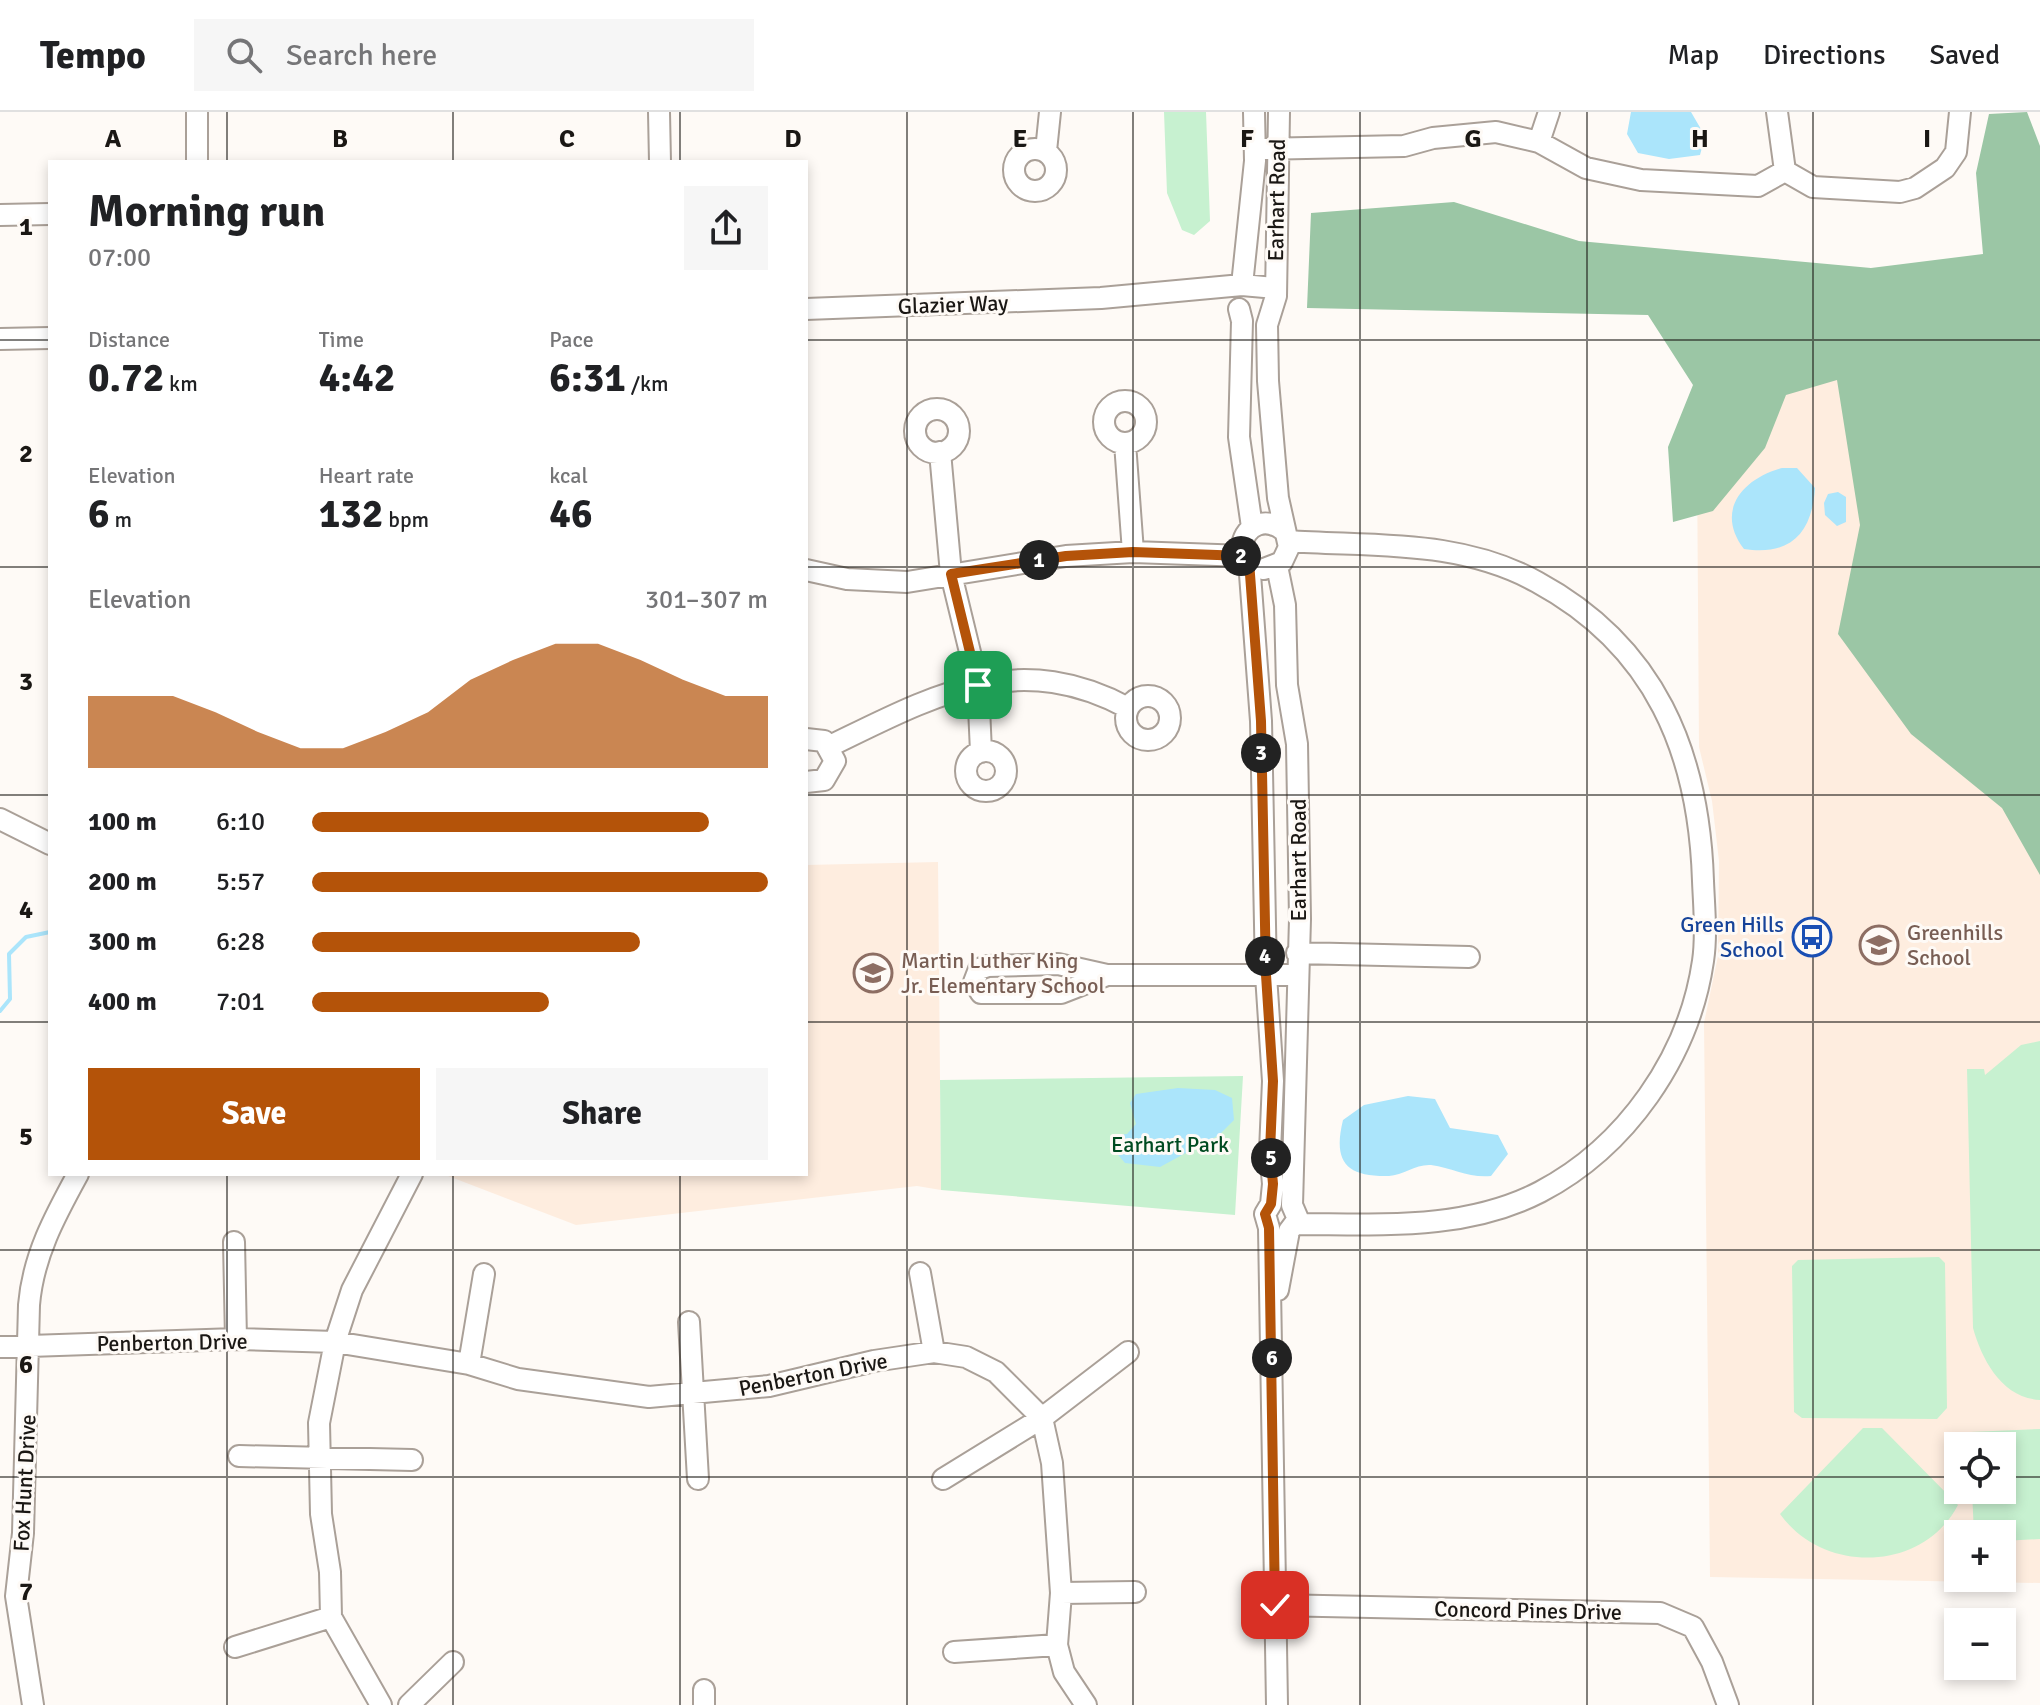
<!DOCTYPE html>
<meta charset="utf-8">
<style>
:root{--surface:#fff;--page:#f6f6f6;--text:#202124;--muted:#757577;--line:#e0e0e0;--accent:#b45309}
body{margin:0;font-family:Signika,sans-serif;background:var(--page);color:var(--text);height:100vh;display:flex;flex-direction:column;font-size:30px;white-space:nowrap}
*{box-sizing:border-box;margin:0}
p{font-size:26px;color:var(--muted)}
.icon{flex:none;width:44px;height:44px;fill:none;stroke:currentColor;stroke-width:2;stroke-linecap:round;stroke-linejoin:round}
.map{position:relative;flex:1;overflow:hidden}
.details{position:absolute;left:48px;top:48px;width:760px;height:1016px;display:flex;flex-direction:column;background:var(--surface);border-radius:0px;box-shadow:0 4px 12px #0003}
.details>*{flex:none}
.buttons{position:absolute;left:1944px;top:1320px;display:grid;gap:16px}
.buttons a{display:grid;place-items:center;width:72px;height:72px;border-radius:0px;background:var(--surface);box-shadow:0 4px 12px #0003;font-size:40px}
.pin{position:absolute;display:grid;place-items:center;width:68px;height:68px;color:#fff;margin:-34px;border-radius:16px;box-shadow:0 4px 12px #0006}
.km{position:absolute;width:40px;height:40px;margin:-20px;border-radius:50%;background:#222;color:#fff;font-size:22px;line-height:40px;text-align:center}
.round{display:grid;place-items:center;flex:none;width:84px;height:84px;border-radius:0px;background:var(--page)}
.summary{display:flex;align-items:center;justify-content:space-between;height:136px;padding:0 40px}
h1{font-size:44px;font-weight:700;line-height:60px}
.metrics{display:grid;grid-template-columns:repeat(3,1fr);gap:12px;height:136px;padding:8px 40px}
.metrics div{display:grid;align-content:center}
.metrics b{font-size:40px;font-weight:700}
.metrics small{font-size:22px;font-weight:400}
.metrics p{font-size:22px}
.chart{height:224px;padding:16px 40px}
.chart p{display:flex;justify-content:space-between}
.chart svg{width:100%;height:144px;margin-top:8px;fill:var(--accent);opacity:.7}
.action{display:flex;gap:16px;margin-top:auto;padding:16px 40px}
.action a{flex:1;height:92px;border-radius:0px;background:var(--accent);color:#fff;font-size:32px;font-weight:700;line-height:92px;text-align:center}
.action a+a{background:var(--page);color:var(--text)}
ul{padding:0 40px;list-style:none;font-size:26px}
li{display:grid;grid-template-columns:128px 96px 1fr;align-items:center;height:60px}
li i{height:20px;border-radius:10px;background:var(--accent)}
header{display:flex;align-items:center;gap:48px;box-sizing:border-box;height:112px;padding:0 40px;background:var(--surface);border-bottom:2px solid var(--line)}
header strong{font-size:38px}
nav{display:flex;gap:44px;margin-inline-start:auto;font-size:28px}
.search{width:560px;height:72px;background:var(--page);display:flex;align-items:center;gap:20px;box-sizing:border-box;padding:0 28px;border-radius:0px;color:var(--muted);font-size:30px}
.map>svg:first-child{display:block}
</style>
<header>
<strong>Tempo</strong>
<div class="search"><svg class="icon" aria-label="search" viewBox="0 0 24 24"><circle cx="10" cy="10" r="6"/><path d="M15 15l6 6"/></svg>Search here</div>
<nav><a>Map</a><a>Directions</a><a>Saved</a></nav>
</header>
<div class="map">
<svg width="2040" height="1593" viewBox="0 0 2040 1593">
<rect width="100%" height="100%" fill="#fefaf6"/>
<path fill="#feeddf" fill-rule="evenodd" d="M1696 206 1966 218 2040 541V1471L1710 1465 1704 911 1718 844 1719 749 1712 689 1699 635ZM1958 1334H2002V1378H1958ZM1958 1422H2002V1466H1958Z
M938 750 941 1078 917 1074 576 1113 443 1062H806V753Z"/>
<path fill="#c7f1d0" d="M1164 0H1206L1210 109 1194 123 1182 118 1167 81Z
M2040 929V1288C2002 1286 1982 1248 1973 1216L1967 957H1984L1985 963 2021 933Z
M1243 964 1235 1103 941 1078 940 968Z
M1939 1145 1945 1151 1947 1296 1937 1307 1802 1306 1794 1300 1792 1154 1798 1148Z
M1863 1316H1882L1958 1393C1923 1460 1824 1463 1780 1402Z
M2040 1317V1427L2002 1429V1422H1974L1972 1378H2002V1334H1971L1970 1320Z"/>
<path fill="#9bc6a5" d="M2027 0 2040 34V763L2002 696 1911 622 1838 522 1860 413 1837 268 1786 283 1765 336 1713 399 1673 410 1668 335 1693 273 1648 203 1307 196 1311 101 1454 90 1579 129 1871 156 1983 142 1976 61 1989 2Z"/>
<path fill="#abe5fb" d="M1631 0H1691L1705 24 1700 43 1669 47 1638 41 1627 22Z
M1782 356H1797L1815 376C1812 422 1790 444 1744 437 1715 399 1742 367 1782 356Z
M1838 380 1846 385V410L1837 414 1825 403 1824 391 1828 382Z
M1178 976 1215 978 1232 986 1234 1008 1219 1023 1160 1055 1125 1051 1113 1037 1114 1023 1127 1022 1136 1012 1130 991 1136 982Z
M1408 984 1435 987 1450 1016 1498 1023 1508 1042 1491 1064C1468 1066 1453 1056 1431 1053 1416 1052 1403 1063 1389 1064 1345 1065 1333 1049 1343 1008L1364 993Z"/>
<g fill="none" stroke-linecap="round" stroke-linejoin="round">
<path stroke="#abe5fb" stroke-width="4" d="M0 899 10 887 9 842 26 825 50 820"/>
<g stroke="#aaa098" stroke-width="24">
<path id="minor" d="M197 0V50
M659 0 660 50
M1777 0 1785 59
M1539 30 1549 0
M1256 37 1404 34 1433 26 1496 20 1539 30 1586 56 1641 68 1758 74 1785 59
M1014 58a21 21 0 1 1 42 0a21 21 0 1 1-42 0Z
M1046 39 1050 0
M1785 59 1813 75 1900 80 1915 76 1945 56 1956 40 1960 0
M0 103 50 102
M1242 173 1255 49 1254 0
M806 197 1101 186 1242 173 1274 176
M1239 197 1242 209 1239 325 1252 415
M0 227 50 226
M1104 310a21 21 0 1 1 42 0a21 21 0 1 1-42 0Z
M915 319a22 22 0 1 1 44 0a22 22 0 1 1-44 0Z
M1125 331 1133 440
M940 340 951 462 978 573 981 640
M1288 429C1374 435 1459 427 1537 470 1655 534 1699 640 1703 769 1704 795 1707 823 1703 849 1689 945 1626 1035 1540 1080 1464 1119 1379 1112 1296 1112
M1277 454 1285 493 1287 573 1297 632 1300 807 1292 1093 1298 1107 1289 1119 1278 1178
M1264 457 1282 450 1289 435 1278 386 1268 269 1267 213 1276 184 1279 0
M806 458 847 467 907 470 1066 444 1133 440 1245 444
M1126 606a22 22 0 1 1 44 0a22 22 0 1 1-44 0Z
M806 627 824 629 835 649 824 668 806 670
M830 634C933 584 1016 536 1128 596
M966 659a20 20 0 1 1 40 0a20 20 0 1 1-40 0Z
M0 707 50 732
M1297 841 1469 845
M1107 863 1061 881H981L974 870 979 857 988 854 1058 852 1107 863H1296
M234 1130 236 1227
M920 1161 934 1240
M689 1210 698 1367
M0 1235 236 1227 335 1230 469 1252 518 1267 649 1285 769 1274 874 1249 934 1240 966 1245 996 1260 1042 1306 1052 1351 1061 1481 1057 1533 1064 1560 1086 1593
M469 1252 484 1162
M239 1344 412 1348
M943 1367 1042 1306 1128 1240
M1061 1481 1135 1480
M1275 1493 1660 1501 1693 1515 1712 1550 1728 1593
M235 1535 331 1505
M954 1540 1057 1533
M33 1593 16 1484 23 1421 29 1193C33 1144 55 1104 78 1062
M381 1593 331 1505 330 1460 321 1402 319 1311 335 1230 352 1178 412 1062
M409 1593 453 1550
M704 1593V1578
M1277 1593 1269 1116 1265 1102 1271 1092 1273 1072 1270 1039 1273 969 1266 863 1261 609 1249 449 1242 433C1246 412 1266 405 1283 418"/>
</g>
<use href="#minor" stroke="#fff" stroke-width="20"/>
</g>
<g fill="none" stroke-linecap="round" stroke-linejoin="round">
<g stroke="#fff" stroke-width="16">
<path id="route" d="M978 573 951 462 1066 444 1133 440 1245 444 1249 449 1261 609 1266 863 1273 969 1270 1039 1273 1072 1271 1092 1265 1102 1269 1116 1275 1493"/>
</g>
<use href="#route" stroke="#b45309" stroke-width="10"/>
</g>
<path fill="none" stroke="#1a1714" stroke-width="2" stroke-opacity="0.55" d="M227 0V50M453 0V50M680 0V50M907 0V1593M1133 0V1593M1360 0V1593M1587 0V1593M1813 0V1593M0 228H50M806 228H2040M0 455H50M806 455H2040M0 683H50M806 683H2040M0 910H50M806 910H2040M227 1062V1593M453 1062V1593M680 1062V1593M0 1138H2040M0 1365H1958M2002 1365H2040"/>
<defs>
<g id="bus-ring" transform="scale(2)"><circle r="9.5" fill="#fefaf6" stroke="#1a4fb4" stroke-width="1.5"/><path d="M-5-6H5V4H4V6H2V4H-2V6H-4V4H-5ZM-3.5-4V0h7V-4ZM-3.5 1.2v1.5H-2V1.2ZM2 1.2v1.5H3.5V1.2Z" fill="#1a4fb4"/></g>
<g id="school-ring" transform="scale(2)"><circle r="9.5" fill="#fefaf6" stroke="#8d6e63" stroke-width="1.5"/><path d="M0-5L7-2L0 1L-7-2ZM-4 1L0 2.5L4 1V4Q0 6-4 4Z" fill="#8d6e63"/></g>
</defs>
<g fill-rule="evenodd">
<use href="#bus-ring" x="1812" y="825"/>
<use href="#school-ring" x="1879" y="833"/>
<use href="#school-ring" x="873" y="861"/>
</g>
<g text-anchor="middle" stroke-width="6" stroke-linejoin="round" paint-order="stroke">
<g font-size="22" fill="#1a1714" stroke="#fefaf6">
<text transform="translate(1276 88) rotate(-89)" y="8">Earhart Road</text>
<text transform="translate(953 192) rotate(-2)" y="8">Glazier Way</text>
<text transform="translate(1298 748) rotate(-90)" y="8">Earhart Road</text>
<text transform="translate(172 1230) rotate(-1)" y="8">Penberton Drive</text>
<text transform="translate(813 1262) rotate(-11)" y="8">Penberton Drive</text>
<text transform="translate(24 1371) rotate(-87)" y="8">Fox Hunt Drive</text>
<text transform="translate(1528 1498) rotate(1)" y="8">Concord Pines Drive</text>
</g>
<g font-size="22" fill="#164399" stroke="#fefaf6" text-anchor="end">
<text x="1784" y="820">Green Hills<tspan x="1784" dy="25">School</tspan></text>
</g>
<g font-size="22" fill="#785e54" stroke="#fefaf6" text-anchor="start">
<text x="1907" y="828">Greenhills<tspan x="1907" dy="25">School</tspan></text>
<text x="901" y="856">Martin Luther King<tspan x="901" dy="25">Jr. Elementary School</tspan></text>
</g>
<g font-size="22" fill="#004b21" stroke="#fefaf6">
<text x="1170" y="1040">Earhart Park</text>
</g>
</g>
<g font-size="26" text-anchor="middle" font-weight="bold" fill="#1a1714" stroke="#fefaf6" stroke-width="6" stroke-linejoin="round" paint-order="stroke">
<text x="113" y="35">A</text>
<text x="340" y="35">B</text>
<text x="567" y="35">C</text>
<text x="793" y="35">D</text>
<text x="1020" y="35">E</text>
<text x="1247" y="35">F</text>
<text x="1473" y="35">G</text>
<text x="1700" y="35">H</text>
<text x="1927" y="35">I</text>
<text x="26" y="123">1</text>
<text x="26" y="350">2</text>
<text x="26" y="578">3</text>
<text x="26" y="806">4</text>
<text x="26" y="1033">5</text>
<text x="26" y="1261">6</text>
<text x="26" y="1488">7</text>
</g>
</svg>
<div class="buttons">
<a><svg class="icon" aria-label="locate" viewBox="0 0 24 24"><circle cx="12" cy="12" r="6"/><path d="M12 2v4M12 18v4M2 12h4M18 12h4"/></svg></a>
<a>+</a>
<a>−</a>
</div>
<div class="pin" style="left:978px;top:573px;background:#1e9e55"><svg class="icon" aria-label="arrive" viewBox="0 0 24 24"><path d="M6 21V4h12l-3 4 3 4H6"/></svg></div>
<div class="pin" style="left:1275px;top:1493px;background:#d93025"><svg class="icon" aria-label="check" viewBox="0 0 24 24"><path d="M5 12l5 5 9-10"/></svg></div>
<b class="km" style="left:1039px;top:448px">1</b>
<b class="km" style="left:1241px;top:444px">2</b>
<b class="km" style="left:1261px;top:641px">3</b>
<b class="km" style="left:1265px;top:844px">4</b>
<b class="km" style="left:1271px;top:1046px">5</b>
<b class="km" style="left:1272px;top:1246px">6</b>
<section class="details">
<div class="summary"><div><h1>Morning run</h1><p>07:00</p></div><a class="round"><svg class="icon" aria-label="share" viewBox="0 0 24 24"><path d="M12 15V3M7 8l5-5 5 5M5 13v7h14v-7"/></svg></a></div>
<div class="metrics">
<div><p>Distance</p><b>0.72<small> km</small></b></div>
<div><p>Time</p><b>4:42</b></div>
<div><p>Pace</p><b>6:31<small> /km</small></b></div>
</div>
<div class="metrics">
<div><p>Elevation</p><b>6<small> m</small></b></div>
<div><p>Heart rate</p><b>132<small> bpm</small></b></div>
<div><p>kcal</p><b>46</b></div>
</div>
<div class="chart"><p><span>Elevation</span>301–307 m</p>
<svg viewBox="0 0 160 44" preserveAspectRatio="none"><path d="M0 44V22L10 22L20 22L30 27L40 33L50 38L60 38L70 33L80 27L90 17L100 11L110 6L120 6L130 11L140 17L150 22L160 22V44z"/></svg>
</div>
<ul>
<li><b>100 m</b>6:10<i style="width:87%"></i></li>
<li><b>200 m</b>5:57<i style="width:100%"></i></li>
<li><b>300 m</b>6:28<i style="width:72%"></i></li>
<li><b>400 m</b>7:01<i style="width:52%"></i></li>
</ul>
<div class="action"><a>Save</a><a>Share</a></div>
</section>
</div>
